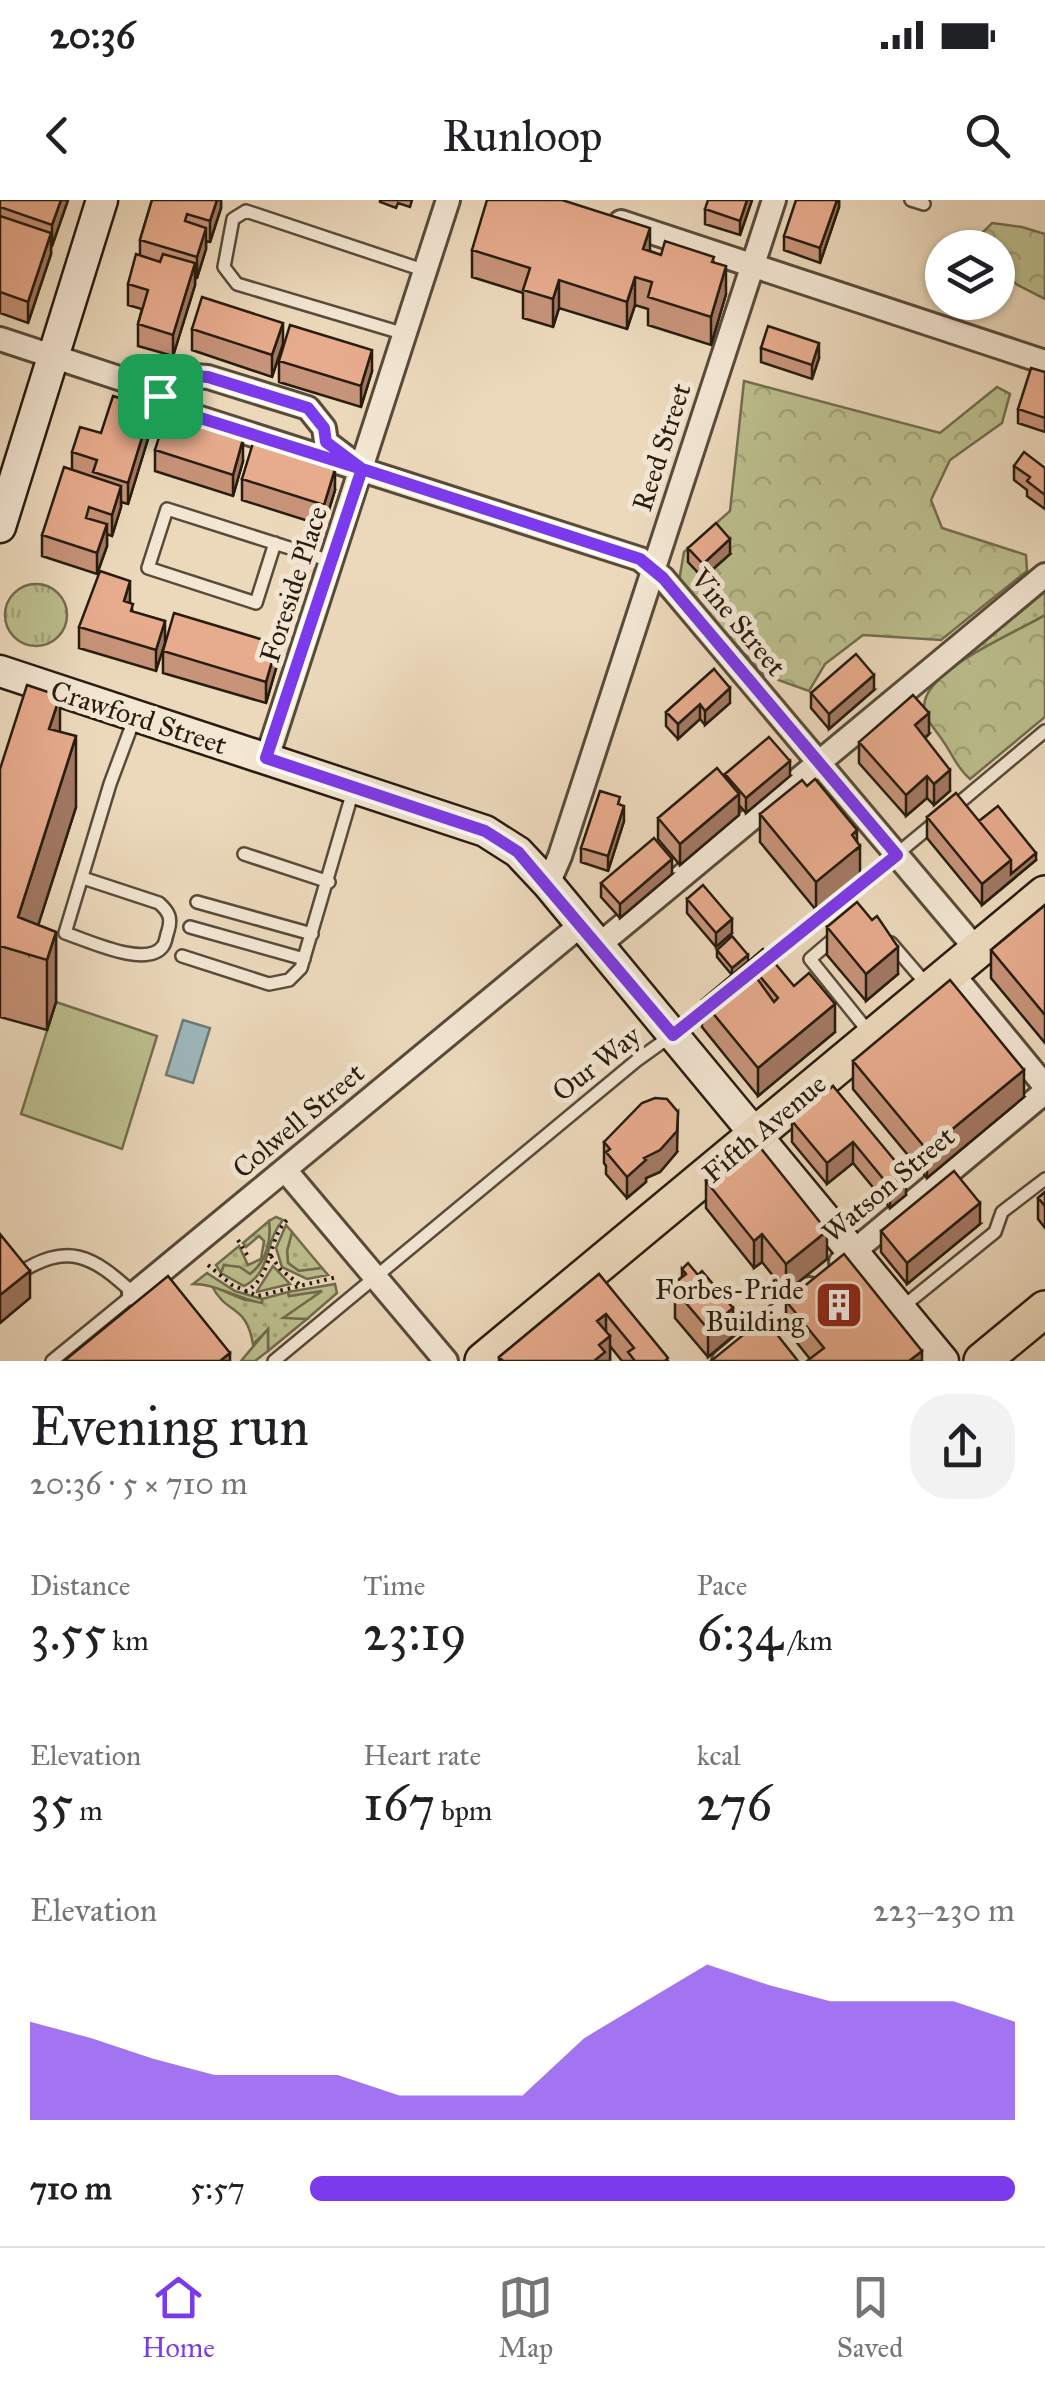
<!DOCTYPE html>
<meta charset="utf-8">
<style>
:root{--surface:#fff;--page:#f2f2f2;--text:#202124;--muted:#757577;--line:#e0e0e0;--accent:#7c3aed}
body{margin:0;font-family:"IM FELL Great Primer",serif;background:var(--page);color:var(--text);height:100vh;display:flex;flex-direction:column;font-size:38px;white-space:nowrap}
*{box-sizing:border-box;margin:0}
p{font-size:32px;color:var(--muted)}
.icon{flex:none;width:55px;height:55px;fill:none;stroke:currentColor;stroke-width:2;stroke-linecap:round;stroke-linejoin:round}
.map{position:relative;height:1161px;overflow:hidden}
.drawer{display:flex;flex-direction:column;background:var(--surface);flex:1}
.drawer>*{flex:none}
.controls{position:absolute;left:925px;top:30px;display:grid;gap:20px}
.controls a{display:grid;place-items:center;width:90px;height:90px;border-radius:50%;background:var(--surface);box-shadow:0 2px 8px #0004;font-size:50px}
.pin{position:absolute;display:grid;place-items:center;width:85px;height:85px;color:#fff;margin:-42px;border-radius:20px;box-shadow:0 5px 15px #0006}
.round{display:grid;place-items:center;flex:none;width:105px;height:105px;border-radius:40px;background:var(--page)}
.overview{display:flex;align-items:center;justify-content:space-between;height:170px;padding:0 30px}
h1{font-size:55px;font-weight:600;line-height:75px}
.figures{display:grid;grid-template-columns:repeat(3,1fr);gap:15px;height:170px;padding:10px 30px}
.figures div{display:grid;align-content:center}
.figures b{font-size:50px;font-weight:600}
.figures small{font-size:28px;font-weight:400}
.figures p{font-size:28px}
.chart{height:280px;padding:20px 30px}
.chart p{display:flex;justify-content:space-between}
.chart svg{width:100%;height:180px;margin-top:10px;fill:var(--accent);opacity:.7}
ul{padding:0 30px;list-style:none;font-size:32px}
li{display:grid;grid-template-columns:160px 120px 1fr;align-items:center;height:75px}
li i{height:25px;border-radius:12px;background:var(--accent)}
.status{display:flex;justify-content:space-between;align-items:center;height:70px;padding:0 50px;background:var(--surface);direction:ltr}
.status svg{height:28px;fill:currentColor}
header{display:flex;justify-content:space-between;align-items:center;height:130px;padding:0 30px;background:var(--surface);font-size:45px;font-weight:600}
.dock{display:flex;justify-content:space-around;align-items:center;height:140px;border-top:2px solid var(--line);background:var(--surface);font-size:28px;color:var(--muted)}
.dock a{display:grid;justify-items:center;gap:5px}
.dock .on{color:var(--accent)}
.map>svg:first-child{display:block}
</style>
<div class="status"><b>20:36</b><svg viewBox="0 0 49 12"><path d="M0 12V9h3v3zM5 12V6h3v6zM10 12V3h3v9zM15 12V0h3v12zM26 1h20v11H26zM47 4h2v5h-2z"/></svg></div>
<header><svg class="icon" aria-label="back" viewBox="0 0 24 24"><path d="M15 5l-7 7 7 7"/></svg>Runloop<svg class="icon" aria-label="search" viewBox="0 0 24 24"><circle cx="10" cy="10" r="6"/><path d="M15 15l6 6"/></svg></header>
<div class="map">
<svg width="1045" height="1161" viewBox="0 0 1045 1161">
<defs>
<pattern id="grass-dots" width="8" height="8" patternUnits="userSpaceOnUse" patternTransform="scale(2.5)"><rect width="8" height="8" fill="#bcbe8d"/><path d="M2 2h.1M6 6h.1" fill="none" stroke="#a2a378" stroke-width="1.8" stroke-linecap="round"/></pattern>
<pattern id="forest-crowns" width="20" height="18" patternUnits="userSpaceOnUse" patternTransform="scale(2.5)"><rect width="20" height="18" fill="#bcbe8d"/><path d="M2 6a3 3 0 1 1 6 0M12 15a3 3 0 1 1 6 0" fill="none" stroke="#a2a378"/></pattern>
<pattern id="park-tufts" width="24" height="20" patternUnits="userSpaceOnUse" patternTransform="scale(2.5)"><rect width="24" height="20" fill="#bcbe8d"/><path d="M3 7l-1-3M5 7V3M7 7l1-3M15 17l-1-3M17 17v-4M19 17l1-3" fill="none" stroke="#a2a378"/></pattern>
</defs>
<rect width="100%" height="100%" fill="#ecd9bc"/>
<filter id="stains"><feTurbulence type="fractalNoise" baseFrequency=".002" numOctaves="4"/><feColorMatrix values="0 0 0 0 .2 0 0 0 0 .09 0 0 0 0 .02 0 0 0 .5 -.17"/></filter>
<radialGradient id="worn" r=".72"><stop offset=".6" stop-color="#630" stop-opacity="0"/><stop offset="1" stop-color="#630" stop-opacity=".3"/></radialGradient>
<path fill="url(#grass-dots)" stroke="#726d4e" stroke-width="2.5" d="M1045 391V415L961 461Z
M269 1021C272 1041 266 1062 250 1074L224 1065 221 1073 216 1065 239 1046 248 1065 261 1059 264 1041 259 1036 246 1047 243 1043Z
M292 1032 322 1068 299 1071 288 1063 287 1051Z
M212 1086 245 1100 262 1102V1099L288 1092 289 1096 318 1089 322 1092 285 1117 307 1119 268 1151V1130L253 1144C246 1103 227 1116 212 1086Z"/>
<path fill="url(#forest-crowns)" stroke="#726d4e" stroke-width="2.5" d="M992 23 1022 27 1045 34V99L1016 84 998 67V48L986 47 981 34Z
M744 181 940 233 997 187 1010 194 1002 223 950 260 931 300 942 328 1026 355 1027 371 941 440 863 435 825 464 809 491 764 475 679 381 684 352 730 311Z
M1045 415V517L970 579C956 567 953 555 943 541 937 531 924 519 924 507 924 469 1016 433 1045 415Z"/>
<path fill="url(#park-tufts)" stroke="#726d4e" stroke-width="2.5" d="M5 415a31 31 0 1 1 62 0a31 31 0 1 1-62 0Z"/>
<path fill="#bcbe8d" stroke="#726d4e" stroke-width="2.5" d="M56 802 157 836 122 949 21 914Z
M276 1017 283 1020C264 1041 272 1073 244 1086L221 1073 224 1065 240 1067 250 1074C266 1062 272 1041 269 1021Z
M286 1025 292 1032 287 1051 288 1063 299 1071 322 1068 328 1075 307 1079 282 1067 276 1048Z
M273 1066 290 1084 257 1092V1091Z
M207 1073 235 1091 262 1099V1103C238 1099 218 1084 193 1084Z
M335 1084 337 1093 307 1119 283 1118 322 1091 289 1096 288 1092Z
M268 1129V1151L255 1161H241Z"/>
<path fill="#9db7bb" stroke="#6e7976" stroke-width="2.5" d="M183 820 210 828 193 883 166 875Z"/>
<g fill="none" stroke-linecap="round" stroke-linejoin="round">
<g stroke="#584b3a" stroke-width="16">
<path id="lane" d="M911 0 924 4
M405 134 237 84 224 67 233 19 246 11 426 71
M275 343 256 403 148 368 167 309 318 357 333 362
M953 608 1045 531
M244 654 329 682
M83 678 159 703C169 712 172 718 168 731 166 736 166 742 163 746 147 769 87 740 65 733L110 584 135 517
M197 702 312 734
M190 727 304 759
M839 734 810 759 872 836
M891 743 928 786
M182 756 269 784 289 780 301 768 353 591
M760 767 938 620
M16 1075C68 1041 92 1055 134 1094L52 1161
M900 1109 995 1032 1002 1012 1045 979
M274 1161 636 861 711 807"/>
</g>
<g stroke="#584b3a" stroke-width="28">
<path id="street" d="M621 22 1045 162
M0 139 137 184 193 176 208 177 308 208 324 228 326 242 351 261
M137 184 194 216 640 359 663 378 977 750
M267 558 448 0
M548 684 560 656 774 0
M599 745 1045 375
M951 772 1045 886
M285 970 446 1161
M841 1062 1045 892
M134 1094 582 724
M724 1161 809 1089"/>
</g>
<g stroke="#271c0e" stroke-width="35">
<path id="secondary" d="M0 327 102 0
M0 471 485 631 518 652 548 684 943 1161"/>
</g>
<g stroke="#271c0e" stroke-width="40">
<path id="primary" d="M483 1161 1045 694
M982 1161 1045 1109"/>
</g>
<path stroke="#271c0e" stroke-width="4" stroke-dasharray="2.5 5" stroke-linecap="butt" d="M238 1040 247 1055
M271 1056 280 1069 299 1084
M208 1065 232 1085 258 1096 337 1077
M245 1092C275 1075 266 1040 288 1019"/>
<use href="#lane" stroke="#f3e6d3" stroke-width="11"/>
<use href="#street" stroke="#f3e6d3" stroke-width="22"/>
<use href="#secondary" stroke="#f3e6d3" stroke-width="30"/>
<use href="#primary" stroke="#ecd9bc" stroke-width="35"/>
</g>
<path fill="#c79379" stroke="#271c0e" stroke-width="2.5" d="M0 0H68L52 46H51V54L28 123 0 113Z
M152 0H221V8L210 42 206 41V49L197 78H195V85L173 156 138 146V124L142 109 128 105V84L140 56V40Z
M380 0H412L410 7 398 3 396 8 380 2Z
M752 0 740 35 705 24V9Z
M839 0V7L820 63 784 50V36Z
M472 50 650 51 661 55 714 62 726 94 711 145 648 125V109L635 105 627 129 559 108 553 127 523 118V93L472 77Z
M192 129 283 144 272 177 192 150Z
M761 148 819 158 812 179 761 162Z
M279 161 372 171 361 207 279 182Z
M1045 172V232L1018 223V209Z
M151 229 128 304 121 302V307L112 336 107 334V346L97 374 42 356V335L72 270V252L101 233Z
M155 250 243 261 233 296 155 271Z
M1014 266 1045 268V309L1027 296V290L1014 280Z
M242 279 335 290 324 326 242 300Z
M688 348 730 354 703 378 688 362Z
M130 403 133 412 165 421 156 471 79 448V427Z
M163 451 277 465 266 503 163 473Z
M714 469 730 503 705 525 700 519 678 539 666 526V512Z
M874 490 829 529 811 508V493Z
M60 532 76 607 38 725 56 732V802L47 830 0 817V569Z
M929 534 925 538 950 591 934 605 927 598 906 616 859 563V542Z
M725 574 790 576 746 613 739 605V615L680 665 658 639V618L725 578Z
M620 605 624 621 608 671 581 662V648Z
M760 614 857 642 860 674 816 710 760 642Z
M927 617 979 621 1036 660 982 705 927 638Z
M672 674 620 718 601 697V683Z
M687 699 732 733 716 747 687 713Z
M1045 705V843L991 778V750Z
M827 727 898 774 866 801 827 755Z
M717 750 748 766V762L794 786 835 832 758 896 702 827V800L732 775 717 757Z
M853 861 1024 897 927 978 853 889Z
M833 886 906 995 890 1008 853 963 827 984 792 942V921Z
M604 942 677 952 660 972 646 978V982L627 998 606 974V966L604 963Z
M706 981 827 1059 786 1092 762 1062 754 1068 706 1008Z
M1045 992V1028L1038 1019V998Z
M980 1024 907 1084 881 1052V1031Z
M682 1069 733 1136 708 1157 675 1118V1090L677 1089V1081L682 1077Z
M599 1074 668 1161H622L610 1146V1161H499V1157Z
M786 1101 922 1161 810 1159 786 1129Z"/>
<path fill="#a27863" stroke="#271c0e" stroke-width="2.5" d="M61 0H68L52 46V25Z
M217 0H221V8L210 42V21Z
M747 0H752L740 35V21Z
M837 0H839V7L820 63V48Z
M206 28V49L197 78V57Z
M650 28V55L643 49Z
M51 33V54L28 123V102Z
M195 63V85L173 156V135Z
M726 66V94L711 145V117Z
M635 77V105L627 129V102Z
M559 80V108L553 127V99Z
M283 123V144L272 177V155Z
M819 143V158L812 179V165Z
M372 150V171L361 207V186Z
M151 208V229L128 304V283Z
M243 239V261L233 296V275Z
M335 269V290L324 326V305Z
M121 286V307L112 336V315Z
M107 324V346L97 374V353Z
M730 339V354L703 378V364Z
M130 381V402L124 422V401Z
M165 421V443L156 471V450Z
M277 444V465L266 503V482Z
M874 475V490L829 529V514Z
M730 488V503L705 525V511Z
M60 496V566L49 529Z
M700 504V519L678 539V524Z
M929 513V534L915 546V525Z
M76 536V607L29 754 18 717Z
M790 561V576L746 613V598Z
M950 570V591L934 605V584Z
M927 576V598L906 616V595Z
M739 594V615L680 665V644Z
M624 606V621L608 671V656Z
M857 630V649L860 646V674L816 710V682L852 635Z
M1036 653V660L982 705V684L1011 660Z
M672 659V674L620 718V704Z
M732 719V733L716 747V733Z
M56 732V802L47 830V760Z
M898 747V774L866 801V774Z
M748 755V763L732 775V768Z
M835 804V832L758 896V868Z
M1024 870V897L927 978V950Z
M678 912 677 952 660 972 646 978V982L627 998V977L644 958Z
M853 942V963L827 984V963Z
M906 974V995L890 1008V987Z
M980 1003V1024L907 1084V1063Z
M827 1031V1059L786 1092V1064Z
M762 1034V1062L754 1068V1041Z
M30 1071V1098L0 1123V1095Z
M733 1108V1136L708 1157V1129Z
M606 1114V1139L610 1136V1161H594L597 1121Z
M922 1151V1161H909Z
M230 1153V1161H220Z"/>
<path fill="#e7ab8d" stroke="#271c0e" stroke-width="2.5" d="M0 0H61L52 25 0 7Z
M152 0H217L210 21 187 14 185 21 206 28 197 57 140 40Z
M487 0H562L650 28 643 49 661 55 665 41 714 57 712 62 726 66 711 117 648 97 652 82 635 77 627 102 559 80 553 99 523 90 530 68 472 50Z
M708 0H747L740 21 705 9Z
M796 0H837L820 48 784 36Z
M0 16 51 33 28 102 0 92Z
M136 54 160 62 163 54 195 63 173 135 138 124 148 90 128 84Z
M202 97 283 123 272 155 192 129Z
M290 125 372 150 361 186 279 161Z
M768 126 819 143 812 165 761 148Z
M1031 168 1045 172V218L1018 209Z
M113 196 151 208 128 283 93 272 97 260 72 252 80 227 101 233Z
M166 215 243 239 233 275 155 250Z
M253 243 335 269 324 305 242 279Z
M1024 252 1045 268V295L1027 281 1030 277 1014 266Z
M64 267 121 286 112 315 89 307 86 318 107 324 97 353 42 335Z
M716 323 730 339 703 364 688 348Z
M100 371 130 381 124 401 133 404 131 411 165 421 156 450 79 427Z
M174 413 277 444 266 482 163 451Z
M856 454 874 475 829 514 811 493Z
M714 469 730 488 705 511 700 504 678 524 666 512Z
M27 485 60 496 49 529 76 536 18 717 56 732 47 760 0 746V569Z
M913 495 929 513 915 525 950 570 934 584 927 576 906 595 859 542Z
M769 537 790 561 746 598 725 574Z
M717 568 739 594 680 644 658 618Z
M815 579 857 630 852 635 860 646 816 682 760 614 802 580 807 586Z
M600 591 620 597 618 604 624 606 608 656 581 648Z
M956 593 1011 660 982 684 927 617Z
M998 606 1036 653 1011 674V660L979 621Z
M654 638 672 659 620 704 601 683Z
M703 685 732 719 716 733 687 699Z
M857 702 872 720 877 716 898 747 866 774 827 727Z
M1045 705V815L991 750Z
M732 736 748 755 732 768 717 750Z
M763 749 794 786 809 773 835 804 758 868 702 800 746 763 774 802 778 798 748 762Z
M950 780 1024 870 927 950 853 861Z
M833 886 906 974 890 987 853 942 827 963 792 921Z
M655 898 667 899 678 912 677 931 660 950 644 958 646 960 627 977 606 952 610 949 604 942 642 903Z
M755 941 827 1031 786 1064 762 1034 754 1041 706 981Z
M954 971 980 1003 907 1063 881 1031Z
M1045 992V1006L1038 998Z
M0 1034 30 1071 0 1095Z
M844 1054 922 1151 909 1161H807L824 1148 786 1101Z
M688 1063 698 1075 702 1071 733 1108 708 1129 675 1090 681 1086 677 1081 686 1074 682 1069Z
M599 1074 668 1158 665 1161H635L628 1152 634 1148 606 1114 597 1121 610 1136 599 1145 605 1152 594 1161H503L499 1157Z
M168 1076 230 1153 220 1161H64Z
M764 1118 798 1161H711Z"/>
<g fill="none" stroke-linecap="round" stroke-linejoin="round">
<g stroke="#fff" stroke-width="20">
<path id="route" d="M160 196 194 216 362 269 266 558 485 631 518 652 673 835 897 655 663 378 640 359 362 269 326 242 324 228 308 208 208 177 193 176 137 184 160 196"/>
</g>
<use href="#route" stroke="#7c3aed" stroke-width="12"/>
</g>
<defs>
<g id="building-square" transform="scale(2.5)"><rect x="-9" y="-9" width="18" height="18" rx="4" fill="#8f2418" stroke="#f3e6d3"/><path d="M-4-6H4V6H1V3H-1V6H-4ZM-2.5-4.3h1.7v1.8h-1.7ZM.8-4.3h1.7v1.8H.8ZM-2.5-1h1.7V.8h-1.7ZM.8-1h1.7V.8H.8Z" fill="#fff"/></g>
</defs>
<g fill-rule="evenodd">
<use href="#building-square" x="839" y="1105"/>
</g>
<g text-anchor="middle" stroke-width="10" stroke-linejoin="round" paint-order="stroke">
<g font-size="28" fill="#271c0e" stroke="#f3e6d3">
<text transform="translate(661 247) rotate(-72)" y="10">Reed Street</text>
<text transform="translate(293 384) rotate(-72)" y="10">Foreside Place</text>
<text transform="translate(739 422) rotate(50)" y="10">Vine Street</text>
<text transform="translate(139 517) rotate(18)" y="10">Crawford Street</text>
<text transform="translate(596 863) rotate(-38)" y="10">Our Way</text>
<text transform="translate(298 920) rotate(-40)" y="10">Colwell Street</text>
<text transform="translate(764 928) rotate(-40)" y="10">Fifth Avenue</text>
<text transform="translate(888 984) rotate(-40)" y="10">Watson Street</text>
</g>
<g font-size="28" fill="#271c0e" stroke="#f3e6d3" text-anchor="end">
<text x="804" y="1099">Forbes-Pride<tspan x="804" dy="32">Building</tspan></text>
</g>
</g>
<rect width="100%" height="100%" filter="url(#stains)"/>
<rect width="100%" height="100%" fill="url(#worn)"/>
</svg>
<div class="controls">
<a><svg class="icon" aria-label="layers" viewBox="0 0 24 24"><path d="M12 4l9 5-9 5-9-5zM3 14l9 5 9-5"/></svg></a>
</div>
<div class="pin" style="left:160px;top:196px;background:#1e9e55"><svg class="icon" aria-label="arrive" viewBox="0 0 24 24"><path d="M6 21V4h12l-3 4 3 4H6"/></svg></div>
</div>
<section class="drawer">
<div class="overview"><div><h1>Evening run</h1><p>20:36 · 5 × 710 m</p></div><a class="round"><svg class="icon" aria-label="share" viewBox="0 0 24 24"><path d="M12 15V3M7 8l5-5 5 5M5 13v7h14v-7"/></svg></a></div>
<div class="figures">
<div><p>Distance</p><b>3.55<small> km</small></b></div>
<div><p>Time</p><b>23:19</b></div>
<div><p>Pace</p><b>6:34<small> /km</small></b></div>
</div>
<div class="figures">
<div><p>Elevation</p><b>35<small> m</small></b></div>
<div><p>Heart rate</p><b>167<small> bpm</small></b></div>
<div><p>kcal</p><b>276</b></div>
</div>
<div class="chart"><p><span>Elevation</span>223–230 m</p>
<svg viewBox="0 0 160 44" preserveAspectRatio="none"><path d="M0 44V20L10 24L20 29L30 33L40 33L50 33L60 38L70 38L80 38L90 24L100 15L110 6L120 11L130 15L140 15L150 15L160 20V44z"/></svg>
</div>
<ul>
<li><b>710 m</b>5:57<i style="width:100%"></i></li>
</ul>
</section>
<nav class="dock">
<a class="on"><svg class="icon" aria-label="home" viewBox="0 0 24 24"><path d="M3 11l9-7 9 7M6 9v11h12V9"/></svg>Home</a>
<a><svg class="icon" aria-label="map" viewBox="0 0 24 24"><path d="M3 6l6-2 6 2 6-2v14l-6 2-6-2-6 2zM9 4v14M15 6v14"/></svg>Map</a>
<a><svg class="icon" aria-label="saved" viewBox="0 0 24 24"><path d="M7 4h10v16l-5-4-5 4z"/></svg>Saved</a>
</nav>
